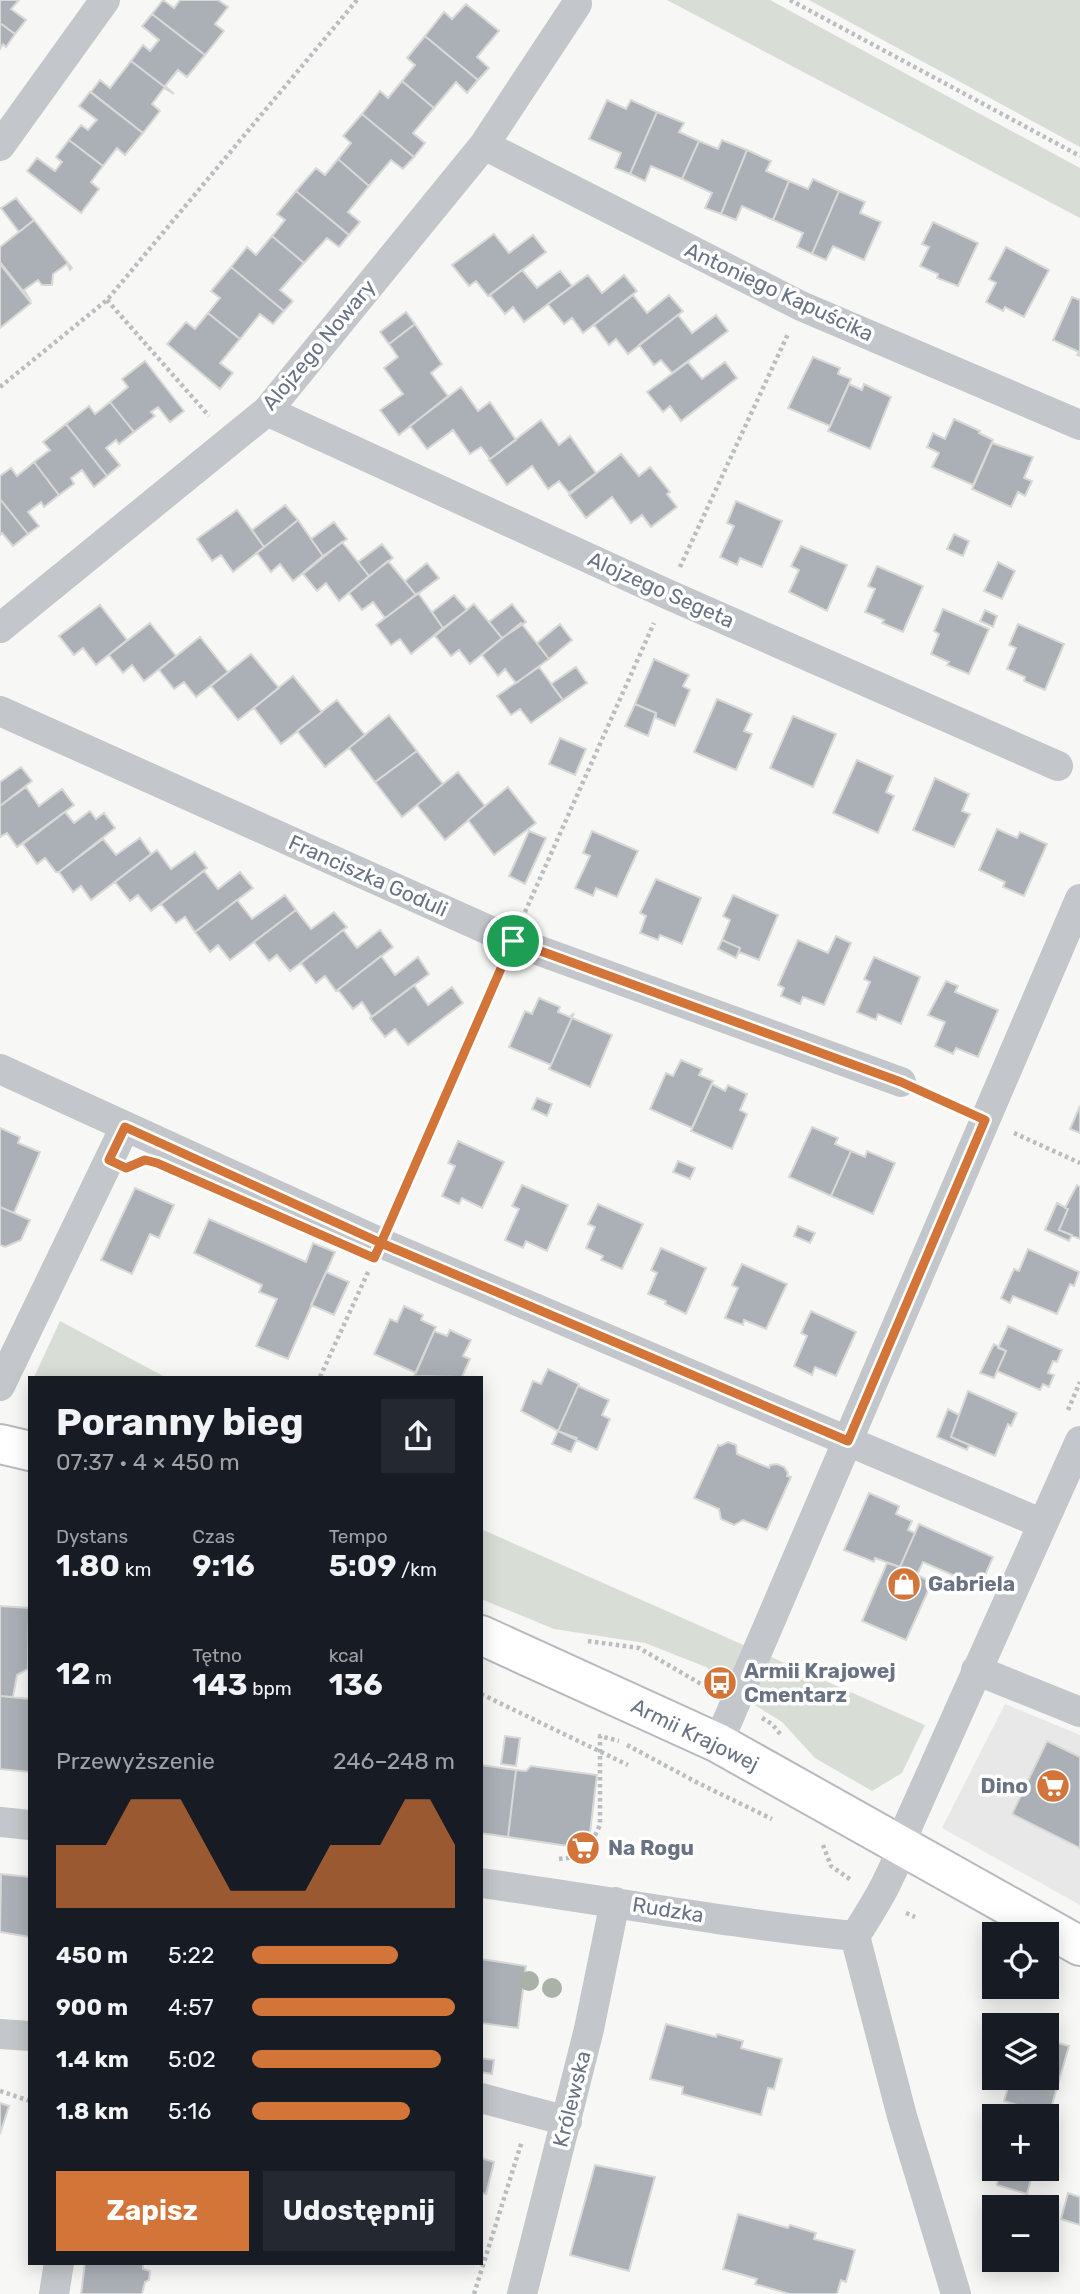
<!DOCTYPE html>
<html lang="pl">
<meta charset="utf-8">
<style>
:root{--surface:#171b24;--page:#242831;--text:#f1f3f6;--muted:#9ea1a6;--accent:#d37439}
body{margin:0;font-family:Rubik,sans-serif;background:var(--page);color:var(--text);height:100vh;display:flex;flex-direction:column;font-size:26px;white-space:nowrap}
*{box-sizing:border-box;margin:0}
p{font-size:23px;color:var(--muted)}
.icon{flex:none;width:38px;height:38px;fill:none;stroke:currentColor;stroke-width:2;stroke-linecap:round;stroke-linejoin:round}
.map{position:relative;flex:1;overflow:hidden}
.panel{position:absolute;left:28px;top:1376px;width:455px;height:889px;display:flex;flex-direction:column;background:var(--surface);border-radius:0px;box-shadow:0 4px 18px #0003}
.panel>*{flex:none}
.fabs{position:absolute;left:982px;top:1922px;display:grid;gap:14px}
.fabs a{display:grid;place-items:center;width:77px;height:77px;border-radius:0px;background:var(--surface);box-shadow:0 4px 18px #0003;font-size:35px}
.pin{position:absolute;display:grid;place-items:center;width:60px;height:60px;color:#fff;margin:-30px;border:4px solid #fff;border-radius:50%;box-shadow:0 2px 7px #0007}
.round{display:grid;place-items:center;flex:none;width:74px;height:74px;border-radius:0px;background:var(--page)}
.head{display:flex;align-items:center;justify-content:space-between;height:119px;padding:0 28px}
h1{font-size:38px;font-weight:700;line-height:52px}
.figures{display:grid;grid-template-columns:repeat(3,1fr);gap:10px;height:119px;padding:7px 28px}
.figures div{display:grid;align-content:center}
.figures b{font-size:30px;font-weight:700}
.figures small{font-size:19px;font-weight:400}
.figures p{font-size:19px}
.chart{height:196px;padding:14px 28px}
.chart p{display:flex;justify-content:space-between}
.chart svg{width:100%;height:126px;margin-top:7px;fill:var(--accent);opacity:.7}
.button{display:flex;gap:14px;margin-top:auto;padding:14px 28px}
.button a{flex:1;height:80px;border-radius:0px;background:var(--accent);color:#fff;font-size:28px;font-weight:700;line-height:80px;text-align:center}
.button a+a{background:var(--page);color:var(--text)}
ul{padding:0 28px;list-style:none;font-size:23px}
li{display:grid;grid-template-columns:112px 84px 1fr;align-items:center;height:52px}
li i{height:18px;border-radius:9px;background:var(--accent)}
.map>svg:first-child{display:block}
</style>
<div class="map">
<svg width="1080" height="2294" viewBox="0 0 1080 2294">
<rect width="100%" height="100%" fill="#f7f7f5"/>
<path fill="#e8e8e8" d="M1005 1704 1080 1735V1905L942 1828Z"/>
<path fill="#d8ded6" d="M667 0H770L1080 168V218Z
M809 0H1080V147Z
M60 1321 165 1377H34Z
M481 1529 925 1725 902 1773 872 1791 815 1758 782 1722 745 1699 706 1667 645 1643 554 1629 481 1599Z"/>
<path fill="#abb0b7" stroke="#d8d9d7" stroke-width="2" d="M0 0H19L11 9 26 20 15 34 0 23Z
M163 0 174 8 180 0H218L228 7 215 24 224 31 205 55 152 14Z
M466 4 499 31 477 57 489 68 478 80 425 36 444 12 452 19Z
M152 14 205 55 187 77 178 70 165 86 174 94 131 61 143 45 150 51 159 40 142 26Z
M0 23 15 34 6 47 3 44 0 49Z
M425 36 478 80 467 93 456 82 434 108 402 81 415 65 407 58Z
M131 61 174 94 164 88 152 104 160 111 143 133 91 92 100 80 110 88Z
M402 81 434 108 413 133 425 143 414 157 362 114 380 91 388 98Z
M90 92 143 133 125 155 117 148 103 166 69 140 81 125 88 130 97 120 79 106Z
M607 100 626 109 631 100 657 112 630 174 615 168 621 153 589 139Z
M657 112 684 123 679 132 699 141 682 179 651 166 645 181 630 174Z
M362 114 414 157 403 169 391 160 369 186 338 159 351 143 343 136Z
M69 140 103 166 91 182 99 189 81 213 27 171 37 158 55 171 62 162 56 157Z
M722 140 747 150 721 214 705 208 712 193 682 179 699 141 718 149Z
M747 150 771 161 766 171 789 181 773 220 742 206 736 220 721 214Z
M338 159 369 186 348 212 360 222 349 235 296 191 316 168 325 175Z
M813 179 839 191 812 254 797 247 803 233 773 220 789 181 808 189Z
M296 191 349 235 339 247 327 238 304 263 272 236 285 220 277 214Z
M839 191 865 202 860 213 881 222 864 260 833 246 826 260 812 254Z
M16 198 34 220 19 232 1 208Z
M34 220 72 268 70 270 67 264 53 274 52 285H42L38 280 24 290 31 301 0 262V247Z
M933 222 978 243 958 286 937 278 938 274 920 266 929 247 922 244Z
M494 234 509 253 533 235 546 252 488 296 476 281 469 286 452 265Z
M272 236 304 263 280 290 293 301 284 311 231 267 247 247 256 255Z
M1006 247 1049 270 1024 317 1005 307 1003 311 986 302 996 283 989 279Z
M0 264 31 303 0 328Z
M231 267 284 311 273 324 260 314 240 339 208 313 220 298 211 291Z
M522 270 537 288 560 271 572 286 524 322 513 307 505 314 490 295Z
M588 275 602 293 624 275 637 291 583 333 572 318 564 324 548 304Z
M633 295 647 313 669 295 683 311 628 354 616 339 609 345 594 325Z
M1072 297 1080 300V356L1077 355 1079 352 1053 340Z
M406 312 415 324 389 344 380 332Z
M208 313 240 339 220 363 233 373 220 389 167 344 186 322 195 329Z
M678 315 692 333 716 315 728 331 672 373 661 360 654 365 639 345Z
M415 324 442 364 431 373 448 396 399 435 380 410 403 394 384 368 398 357 389 344Z
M813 357 840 368 838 374 851 379 830 426 788 408Z
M145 361 184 411 170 422 158 407 151 412 155 416 134 432 110 402 128 387 122 379Z
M688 362 702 379 725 362 737 378 681 421 670 406 663 412 647 392Z
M849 384 862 390 864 384 891 397 870 449 828 431Z
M461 387 478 411 490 402 516 440 490 459 481 447 470 454 453 430 427 449 410 426Z
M110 402 134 432 119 444 116 440 106 448 120 465 107 476 66 424 89 406 95 414Z
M954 419 980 431 979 433 993 440 973 485 932 467 939 453 927 447 933 433 945 439Z
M541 420 559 445 570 436 596 473 569 493 559 481 548 489 532 466 507 485 489 460Z
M66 424 107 476 94 487 82 470 71 478 74 484 59 495 34 462 50 450 43 442Z
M992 443 1033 457 1024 478 1032 481 1025 496 1018 492 1011 507 972 489Z
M621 454 639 476 650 467 670 492 667 494 677 507 651 527 642 515 631 523 612 497 586 518 569 495Z
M34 462 59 495 44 507 41 502 28 512 39 526 28 534 0 499V476L11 468 17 476Z
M0 499 28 534 13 546 2 533 0 535Z
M736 501 782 521 762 567 740 558 737 565 720 557 734 526 727 523Z
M285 505 298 520 264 547 252 530Z
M237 510 264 547 233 572 221 555 212 561 197 539Z
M298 520 323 556 293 581 280 564 271 572 257 553Z
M334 522 347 539 323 556 311 539Z
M954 534 969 541 963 556 947 549Z
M342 542 369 576 339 601 326 583 317 591 303 574Z
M382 544 393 558 369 576 358 562Z
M801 546 847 565 827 611 789 592 799 570 791 566Z
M388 561 416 595 385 618 373 602 362 610 349 593Z
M998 562 1015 571 1002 599 984 591Z
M427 563 439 578 416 595 405 581Z
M877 566 923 586 903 632 882 623 884 620 865 612 875 589 868 586Z
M418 593 443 628 411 654 400 639 391 645 376 625Z
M454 595 467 610 443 628 432 612Z
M474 604 502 638 470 664 459 650 451 656 435 636Z
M512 604 526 622 502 638 489 622Z
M100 605 127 640 96 665 83 648 74 655 59 636Z
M943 609 989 629 969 674 947 665 949 662 931 654 939 634 934 631Z
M985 610 997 616 993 627 980 621Z
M150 623 176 656 144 681 132 665 123 673 109 655Z
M521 623 549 659 516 683 505 669 498 676 482 655Z
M560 624 572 640 549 659 537 643Z
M1018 624 1064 644 1045 690 1024 681 1025 677 1007 669 1016 648 1009 645Z
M200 637 228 672 196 697 184 682 174 689 159 670Z
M251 654 279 688 238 720 211 686Z
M654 659 689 675 683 686 690 690 675 726 656 718V713L635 704Z
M539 667 563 700 531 723 520 709 511 715 497 696Z
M576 667 587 683 563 700 551 684Z
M293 676 322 712 281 744 254 708Z
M717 699 752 714 744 731 752 734 736 770 694 752Z
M337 700 365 735 325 767 297 731Z
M635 704 656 713 648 736 625 726Z
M389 715 417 751 375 782 349 748Z
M793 716 836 734 813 787 770 768Z
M560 738 586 749 575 775 549 764Z
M417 751 443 784 402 817 375 782Z
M857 760 893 776 886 792 894 796 878 833 833 813Z
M21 767 32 781 0 806V782Z
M458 772 485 806 445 840 417 805Z
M935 778 969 794 962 811 970 814 954 847 913 830Z
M26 787 39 806 62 789 74 805 17 847 7 833 0 837V806Z
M508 787 536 823 494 855 468 820Z
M90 811 96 819 104 813 115 828 59 872H56L45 858 37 864 23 844 65 812 74 823Z
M997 829 1017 838 1020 832 1047 844 1024 896 1003 887 1005 882 979 870Z
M529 831 546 838 525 884 509 876Z
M592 831 638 851 617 897 596 888 593 896 575 888 590 856 583 853Z
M140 838 151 854 91 900 81 886 73 892 59 872 103 839 116 855Z
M157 850 171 869 195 852 207 868 151 911 138 895 130 901 115 882Z
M204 871 218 889 240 872 253 888 195 932 185 917 176 923 161 904Z
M656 879 701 898 682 944 660 935 658 940 640 933 646 916 640 913Z
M285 895 296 910 230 960 218 945 210 952 195 932 237 900 252 919Z
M733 895 778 915 759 960 739 952 740 948 722 940 730 920 723 916Z
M296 910 311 929 334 912 347 927 290 971 277 955 269 961 254 942Z
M343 930 357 948 380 930 393 947 336 991 325 976 316 983 301 963Z
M836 936 851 943 824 1005 803 997 800 1004 781 996 784 988 778 985 798 940 828 953Z
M722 940 740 948 736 958 718 949Z
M381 956 395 975 418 957 429 974 372 1017 362 1002 353 1009 338 990Z
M874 957 920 977 901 1024 878 1014 876 1020 857 1012 870 982 864 979Z
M946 981 958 986 955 992 998 1010 978 1057 956 1048 953 1054 935 1046 945 1022 928 1015Z
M414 985 428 1005 452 987 463 1003 408 1045 395 1029 385 1037 370 1018Z
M539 998 560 1007 558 1012 570 1017 574 1013 551 1065 509 1047 525 1011 532 1014Z
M572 1018 612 1035 590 1087 549 1069Z
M681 1060 702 1069 699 1075 713 1081 692 1128 650 1109 666 1073 673 1076Z
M712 1084 725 1091 728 1085 747 1094 740 1110 747 1114 732 1149 691 1131Z
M537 1098 552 1104 547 1116 532 1109Z
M1080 1106V1133L1070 1129Z
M812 1127 838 1138 835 1144 851 1151 831 1196 789 1177Z
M0 1128 20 1137 18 1143 40 1152 14 1213 0 1207Z
M458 1141 504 1162 482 1208 462 1198 459 1204 442 1196 455 1166 448 1163Z
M851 1151 865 1157 867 1151 895 1163 873 1214 831 1196Z
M678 1161 695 1168 690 1179 673 1172Z
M522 1185 568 1205 547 1251 526 1241 523 1248 505 1240 519 1209 512 1206Z
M1077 1185 1080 1187V1239L1059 1230 1068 1209 1065 1208Z
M135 1188 174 1205 159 1238 150 1234 132 1274 101 1260Z
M1057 1203 1068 1209 1059 1230 1072 1235 1069 1241 1045 1230Z
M598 1204 643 1224 622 1269 601 1260 603 1256 586 1248 595 1227 588 1224Z
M0 1207 30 1220 21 1240 5 1247 0 1245Z
M209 1219 306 1262 313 1243 335 1252 288 1359 256 1346 277 1299 259 1292 262 1285 194 1253Z
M798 1226 815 1233 810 1243 794 1236Z
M661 1248 706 1268 686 1314 665 1304 666 1301 648 1294 657 1273 651 1270Z
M1028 1249 1079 1272 1074 1286 1070 1284 1057 1314 1013 1296 1010 1303 1001 1298 1014 1269 1019 1271Z
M742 1264 787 1284 766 1329 744 1320 743 1325 725 1318 738 1288 732 1285Z
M326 1272 349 1282 334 1315 311 1305Z
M404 1306 423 1315 421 1320 436 1327 416 1373 374 1354 390 1319 397 1322Z
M811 1311 856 1332 836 1376 815 1367 812 1375 794 1366 807 1336 801 1333Z
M1008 1326 1062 1350 1057 1362 1053 1361 1048 1373 1054 1375 1049 1387 1043 1384 1040 1390 997 1371 1006 1351 998 1348Z
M450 1330 471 1340 463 1356 470 1359 462 1377 414 1376 434 1331 447 1336Z
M994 1344 1006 1351 994 1378 980 1373Z
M548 1369 579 1384 558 1431 521 1411 533 1381 541 1384Z
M578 1386 609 1400 602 1415 610 1419 597 1450 558 1431Z
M968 1391 1017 1413 1011 1426 1008 1424 995 1456 951 1437Z
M948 1409 959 1415 951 1437 969 1445 967 1450 937 1437Z
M558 1431 577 1438 571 1452 552 1444Z
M728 1442 736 1445 737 1454 769 1468 770 1465 777 1464 784 1467 788 1473 787 1476 791 1477 767 1530 743 1520 734 1525 721 1519 719 1509 694 1498 718 1445 720 1446Z
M869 1493 899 1506 896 1514 912 1521 908 1530 915 1533 900 1567 875 1558 874 1562 844 1550Z
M919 1524 993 1557 980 1587 923 1562 917 1575 932 1582 906 1640 862 1621 887 1563 900 1567Z
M0 1606 29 1608 28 1669 17 1675 13 1697 0 1696Z
M0 1696 30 1699V1772L0 1769Z
M505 1736 520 1738 516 1766 501 1764Z
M1047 1741 1080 1757V1848L1012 1814Z
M481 1765 516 1770 508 1837 481 1833Z
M531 1766 597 1775 588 1849 508 1837 516 1770 526 1771Z
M1 1874 30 1877V1937L0 1932Z
M481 1959 526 1966 518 2028 481 2023Z
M666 2024 716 2037 717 2034 743 2041 741 2048 782 2059 774 2089 768 2088 761 2115 682 2094 683 2087 650 2079Z
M1046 2040 1069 2046 1049 2115 1004 2101 1011 2077H1046Z
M481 2058 494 2060 492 2074 481 2072Z
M0 2103 9 2106 0 2134Z
M990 2119 994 2120V2168H1034L1027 2194 997 2185 998 2178 991 2175 985 2136Z
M481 2158 494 2162 486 2194 481 2193Z
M595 2165 655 2177 629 2271 570 2255Z
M1068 2193 1080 2197V2225L1061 2219Z
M738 2214 788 2228 790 2225 816 2233 814 2239 855 2250 846 2282 841 2280 837 2294H790L755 2284 757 2279 723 2269Z
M85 2263H143V2269L150 2271 149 2280 145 2282 142 2294H81Z"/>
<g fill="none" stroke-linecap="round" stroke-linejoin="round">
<g stroke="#b6b9be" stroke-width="42">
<path id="secondary" d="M0 1444 30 1451
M481 1635 718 1743 1080 1946"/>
</g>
<path stroke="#bbbdc0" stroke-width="4.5" stroke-dasharray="3.5 3.5" stroke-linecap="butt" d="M790 0 1080 156
M107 300 209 416
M0 387 107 300 357 0
M680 567 788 334
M525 912 654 623
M928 1094 958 1107
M1014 1133 1080 1163
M394 1214 501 968
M320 1377 369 1270
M1068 1410 1080 1382
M588 1641 639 1648 708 1688
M481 1694 628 1765
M762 1718 772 1724 781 1735
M627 1745 698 1783 772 1819
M823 1845 831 1866 851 1880
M559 1859 585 1856 600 1825V1736L619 1741
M906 1913 915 1917
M0 2091 30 2101
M474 2294 522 2141"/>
<path stroke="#c3c6ca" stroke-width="30" d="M484 145 801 306 1080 425
M0 146 105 0
M267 411 667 594 1058 766
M0 628 267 411 484 145 577 4
M0 711 513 941 901 1082
M0 1069 381 1243 1043 1524
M0 1386 125 1127
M976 1670 1080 1712
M718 1743 1080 899
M0 1822 30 1825
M481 1883C606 1900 730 1924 855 1936 877 1902 899 1866 908 1825L1080 1441
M855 1936 902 2116 956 2294
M0 2034 30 2036
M481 2098 567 2121
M54 2294 59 2263
M522 2294 589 2029 615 1902"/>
<use href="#secondary" stroke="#fff" stroke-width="38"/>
</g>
<g fill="#a8b2a7">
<circle cx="529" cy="1981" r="10"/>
<circle cx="552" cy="1988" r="10"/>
</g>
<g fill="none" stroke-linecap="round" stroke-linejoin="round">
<g stroke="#fff" stroke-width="14">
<path id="route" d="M513 941 381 1243 374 1258 157 1163 145 1160 126 1168 109 1160 125 1127 381 1243 848 1441 985 1120 901 1082 513 941"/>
</g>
<use href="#route" stroke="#d37439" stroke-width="9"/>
</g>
<defs>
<g id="shop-disc" transform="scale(1.75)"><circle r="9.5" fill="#d37439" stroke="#fff"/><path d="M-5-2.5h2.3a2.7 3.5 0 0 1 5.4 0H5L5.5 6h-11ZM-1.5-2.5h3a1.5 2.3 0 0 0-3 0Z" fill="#fff"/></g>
<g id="bus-disc" transform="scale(1.75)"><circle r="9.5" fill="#d37439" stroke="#fff"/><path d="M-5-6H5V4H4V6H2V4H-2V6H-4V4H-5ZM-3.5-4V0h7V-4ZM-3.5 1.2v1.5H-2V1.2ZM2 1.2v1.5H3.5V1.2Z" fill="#fff"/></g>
<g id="supermarket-disc" transform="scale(1.75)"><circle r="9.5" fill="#d37439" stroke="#fff"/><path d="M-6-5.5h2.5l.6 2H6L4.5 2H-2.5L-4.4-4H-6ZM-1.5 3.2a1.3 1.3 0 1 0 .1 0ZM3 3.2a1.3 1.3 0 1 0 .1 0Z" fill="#fff"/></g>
</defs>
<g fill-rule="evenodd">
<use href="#shop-disc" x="904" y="1584"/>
<use href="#bus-disc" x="720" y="1683"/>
<use href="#supermarket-disc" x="1053" y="1786"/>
<use href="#supermarket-disc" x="583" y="1848"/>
</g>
<g text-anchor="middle" stroke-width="7" stroke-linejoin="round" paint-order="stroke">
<g font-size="21" fill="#697383" stroke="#fff">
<text transform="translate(779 292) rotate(25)" y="7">Antoniego Kapuścika</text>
<text transform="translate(319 345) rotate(-50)" y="7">Alojzego Nowary</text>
<text transform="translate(661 590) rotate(24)" y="7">Alojzego Segeta</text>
<text transform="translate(368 876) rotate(24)" y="7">Franciszka Goduli</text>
<text transform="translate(695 1735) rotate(26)" y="7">Armii Krajowej</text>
<text transform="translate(668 1910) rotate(9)" y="7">Rudzka</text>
<text transform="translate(572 2099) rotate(-76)" y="7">Królewska</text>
</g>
<g font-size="21" font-weight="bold" fill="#697383" stroke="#fff" text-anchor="start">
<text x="928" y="1591">Gabriela</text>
<text x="744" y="1678">Armii Krajowej<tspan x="744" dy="24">Cmentarz</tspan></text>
<text x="1028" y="1793" text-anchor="end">Dino</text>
<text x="608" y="1855">Na Rogu</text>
</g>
</g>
</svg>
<div class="fabs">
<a><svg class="icon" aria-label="locate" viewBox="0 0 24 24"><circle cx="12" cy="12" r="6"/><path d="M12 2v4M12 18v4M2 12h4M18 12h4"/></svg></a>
<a><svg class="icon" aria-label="layers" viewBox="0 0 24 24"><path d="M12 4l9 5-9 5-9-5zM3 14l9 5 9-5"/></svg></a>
<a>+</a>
<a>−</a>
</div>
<div class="pin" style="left:513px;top:941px;background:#1e9e55"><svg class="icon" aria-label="arrive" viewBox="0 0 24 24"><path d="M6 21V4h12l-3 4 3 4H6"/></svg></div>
<section class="panel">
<div class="head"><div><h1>Poranny bieg</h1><p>07:37 · 4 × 450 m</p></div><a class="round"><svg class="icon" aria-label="share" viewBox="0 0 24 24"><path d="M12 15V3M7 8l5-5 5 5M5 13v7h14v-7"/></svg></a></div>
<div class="figures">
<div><p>Dystans</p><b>1.80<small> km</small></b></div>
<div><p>Czas</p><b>9:16</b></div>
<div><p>Tempo</p><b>5:09<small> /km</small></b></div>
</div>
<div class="figures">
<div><b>12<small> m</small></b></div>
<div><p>Tętno</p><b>143<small> bpm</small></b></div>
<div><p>kcal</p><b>136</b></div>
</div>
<div class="chart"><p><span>Przewyższenie</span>246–248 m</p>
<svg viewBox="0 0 160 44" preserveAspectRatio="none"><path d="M0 44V22L10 22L20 22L30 6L40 6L50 6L60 22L70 38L80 38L90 38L100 38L110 22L120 22L130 22L140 6L150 6L160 22V44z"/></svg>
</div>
<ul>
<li><b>450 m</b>5:22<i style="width:72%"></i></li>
<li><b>900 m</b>4:57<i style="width:100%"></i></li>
<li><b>1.4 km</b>5:02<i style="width:93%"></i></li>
<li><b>1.8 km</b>5:16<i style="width:78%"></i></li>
</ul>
<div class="button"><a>Zapisz</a><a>Udostępnij</a></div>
</section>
</div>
